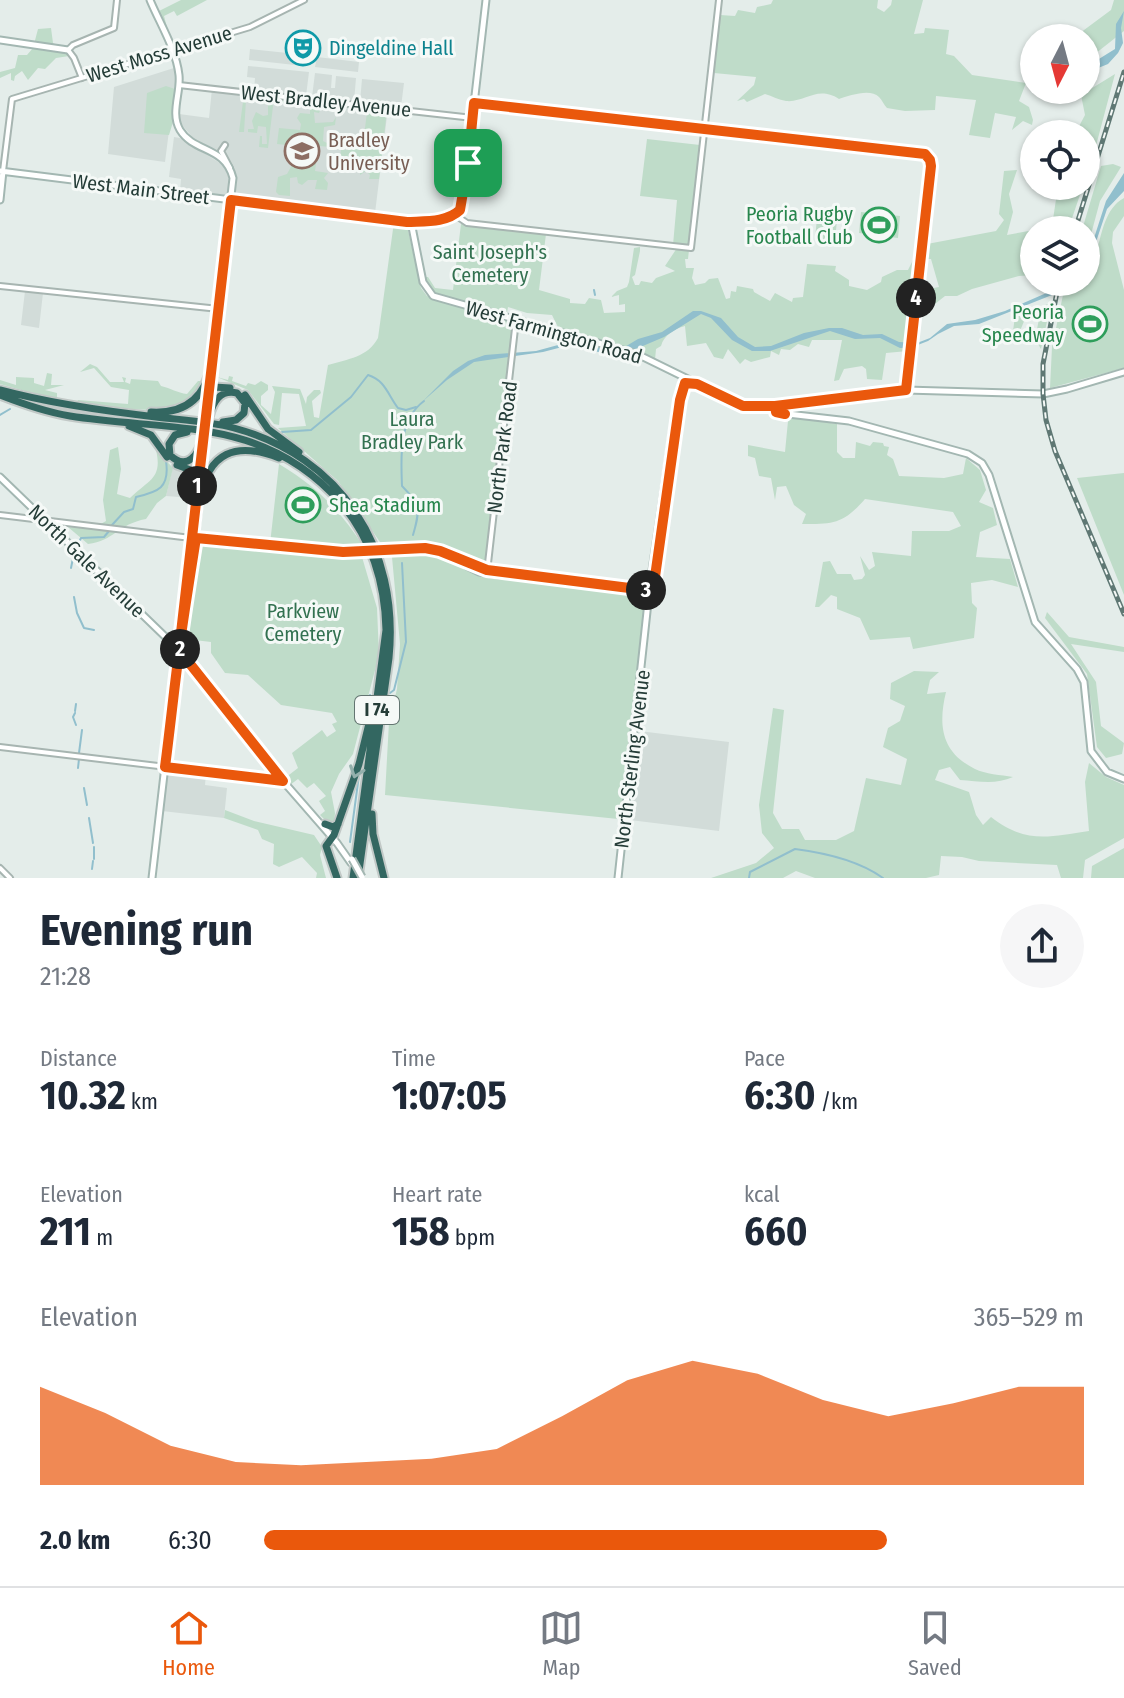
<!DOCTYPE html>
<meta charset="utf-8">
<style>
:root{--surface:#fff;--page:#f6f6f7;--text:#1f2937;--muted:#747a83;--line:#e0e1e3;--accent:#ea580c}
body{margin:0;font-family:"Fira Sans Condensed",sans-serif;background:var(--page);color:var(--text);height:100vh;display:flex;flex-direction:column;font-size:30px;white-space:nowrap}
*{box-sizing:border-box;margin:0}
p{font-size:26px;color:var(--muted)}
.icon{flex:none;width:44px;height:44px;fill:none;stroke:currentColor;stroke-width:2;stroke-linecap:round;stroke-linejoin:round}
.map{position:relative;height:878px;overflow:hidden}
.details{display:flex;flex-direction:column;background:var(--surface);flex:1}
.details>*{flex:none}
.needle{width:52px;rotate:186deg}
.controls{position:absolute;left:1020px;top:24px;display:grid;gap:16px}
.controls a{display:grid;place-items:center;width:80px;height:80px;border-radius:50%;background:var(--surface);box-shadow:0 2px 6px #0004;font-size:40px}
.pin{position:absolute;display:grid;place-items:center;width:68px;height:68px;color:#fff;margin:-34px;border-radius:16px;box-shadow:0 4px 12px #0006}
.km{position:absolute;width:40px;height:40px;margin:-20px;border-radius:50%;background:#222;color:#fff;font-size:22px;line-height:40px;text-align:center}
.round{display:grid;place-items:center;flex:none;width:84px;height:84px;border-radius:42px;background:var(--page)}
.overview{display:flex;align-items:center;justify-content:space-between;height:136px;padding:0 40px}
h1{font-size:44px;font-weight:700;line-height:60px}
.figures{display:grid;grid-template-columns:repeat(3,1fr);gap:12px;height:136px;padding:8px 40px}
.figures div{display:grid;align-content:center}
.figures b{font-size:40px;font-weight:700}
.figures small{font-size:22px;font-weight:400}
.figures p{font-size:22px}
.chart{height:224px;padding:16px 40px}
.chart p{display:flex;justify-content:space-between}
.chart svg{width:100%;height:144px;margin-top:8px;fill:var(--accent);opacity:.7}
ul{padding:0 40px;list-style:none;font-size:26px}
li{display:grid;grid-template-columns:128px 96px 1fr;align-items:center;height:60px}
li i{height:20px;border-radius:10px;background:var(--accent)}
.tab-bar{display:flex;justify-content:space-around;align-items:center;height:112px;border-top:2px solid var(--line);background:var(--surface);font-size:22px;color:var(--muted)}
.tab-bar a{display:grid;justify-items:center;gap:4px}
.tab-bar .on{color:var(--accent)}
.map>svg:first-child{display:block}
</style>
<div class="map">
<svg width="1124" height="878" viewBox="0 0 1124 878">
<rect width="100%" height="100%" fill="#e4edea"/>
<path fill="#d2dcd9" d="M250 49 297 54 295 65 249 60Z
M317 57 359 62 358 72 315 67Z
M248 66 309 72 306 96 254 90 255 78 247 77Z
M174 68 176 76 165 162 108 154 114 87Z
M315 73 332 75 331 88H335L336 76 356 78 354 102 312 97Z
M362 79 404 83 401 107 360 102Z
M212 89 388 108 375 213 235 197 237 177 231 162 219 151 194 139 182 125 179 114 209 118Z
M174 137 180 138 223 165 229 177 228 195 180 191 181 179 169 177Z
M25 291 43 293 39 328 21 325Z
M173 466 192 474 194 482 192 498 166 496Z
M639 731 729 742 719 831 630 820Z
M168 769 206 774 205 785 227 788 224 818 162 811Z"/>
<path fill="#bfdcc9" d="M181 0H207L177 16 174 11 164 16 170 38 157 12Z
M773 0H878L877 8 884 12 891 5 892 0H923L914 34 924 33 925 28 949 30 946 54 954 56 972 75 1026 83 1019 101 1029 107 1033 120 1032 125 1023 121 1012 130 1016 117 995 113 990 138 969 135 976 100 936 96 935 110 905 111 887 108C884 105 882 100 879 97 870 88 849 96 839 99 817 85 805 103 786 101 779 100 772 96 765 94L747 102 744 99 737 101 754 85 756 77 714 73 720 15 735 16 738 10 755 13 757 7 771 4Z
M1114 0H1124V31L1086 61V38H1080V33L1111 10Z
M51 28 53 43 69 56 56 58 45 69 38 68 28 80 22 71 15 76 14 81 11 80V73L0 78V72L15 68 18 55H27L33 48 38 29Z
M1115 74 1093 157H1086V134H1075L1085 115 1081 95Z
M166 86 175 89 173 122 169 135 144 133 147 93Z
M244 94 274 98 268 148 259 147 260 136H262V144H267L266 127 258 126 257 133 248 132V129H254L252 121 256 112 263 116 268 115V104L259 103 258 99 246 100 244 132H239Z
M283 99 339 105 338 110 321 108 319 113 314 112 315 123 333 122 336 117 335 125 324 127 323 141 331 145 330 147 320 146V156L317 157 315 171 328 173 324 178 328 183 327 190 315 189 317 180H308L302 185 298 183 297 177 290 178V196L279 195 276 192 278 177 287 174 297 156 303 164 308 163 310 156 306 147 277 144 279 128 300 130 301 124 297 118 300 113 310 114V108L294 105 291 107 282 102Z
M357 107 387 110 379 179H369L370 175 366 171 360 175V170L338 168 341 150H347L348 141 358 144 362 139 357 135 364 136 367 112 357 110Z
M647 139 700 145 688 246 673 245 677 200 640 196Z
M1113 164 1121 167 1100 201 1086 253V230H1082L1101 166Z
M1017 170 1009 194 1013 212 1007 235 1034 230V275L1019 276 972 289 957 296H945L921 315 917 305 918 291 939 287 931 259H928L925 251 927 244 996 231 1004 220 999 214 1004 171Z
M1058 186H1083L1068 230H1035L1052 226Z
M1124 198V216L1113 232 1112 243 1124 290V368L1050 388 1052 347 1063 295C1106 293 1089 216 1124 198Z
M818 207 838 209 835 241 815 239Z
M861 212 900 216 898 238 859 233Z
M394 222 404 225 408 230 421 288 427 296 511 321 513 325 485 564 432 543 382 545 338 481 278 428 306 426 299 394 282 393 279 425 274 424 248 390 217 377 228 380 229 376 233 377 232 381 246 386 248 383 255 385 261 381 268 385V390L261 396V405L271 414 275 392 272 386 300 389 306 404 307 397 314 390H320L321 393 312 401 314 417 319 418 328 365C348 359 368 357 378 338Z
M461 224 546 234 539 290 570 299V303L585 304 589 298 601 300 604 313 625 312V304L619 305V295L611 297 617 291 627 287 629 282 634 248 640 247V251L635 275 632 277 635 285H639L641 281 652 283 656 278 675 271 665 266 677 248 689 250 688 259H685L686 268H694L692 278 695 285 705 283 709 279 718 278 726 299 730 298 731 291 736 292 737 286 753 289 754 292 770 301 775 293 792 302 793 298 803 297 807 264 836 266 835 271 849 280V286L867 290 881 282 882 277 897 270H908L916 254 921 227 908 351 886 353 882 380 867 379 866 369 862 366 844 369 839 380 834 381 842 340H812L809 347 798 344 790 350 781 349 779 355 771 351 770 357 751 362 745 359 740 364 728 349 723 359 714 357 706 343 687 346 685 326C674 329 664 335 661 346L656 349 655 360 620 346 559 329 552 315 527 313 508 307 507 313 437 295 428 288 424 277H428L435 288 453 290Z
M1051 303 1041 349 1035 339 1040 314 1025 319 1017 338 1012 339 1015 316Z
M90 364 97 367 110 382H124L122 377 126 378 125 382 130 384 131 379 158 381 161 386C171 388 177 393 187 394L198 381H206C199 388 192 398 183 403 158 417 105 405 77 402L78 400 128 404 129 390 111 387 94 368 80 372Z
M47 373 52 374 51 385H64L45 390 57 393V400L0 384V380L16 385V377L34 378V383L44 386Z
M785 416 837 424V452L843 458H855L856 442 870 446 873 442 883 443 884 446 889 447 887 455 893 459 899 476 944 478 963 474 966 458 980 470 986 490 979 502 993 508 997 525 980 532 976 557 1010 559 1018 587 992 580 971 583 972 603 977 608 974 638 913 649 910 637 870 640 860 618 837 609V597L831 595 819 607H815L823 562 830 561 837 574H851L854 580 862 579 865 575 860 556 869 570 875 566 872 552 911 556 912 531H949L961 526 953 512 865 499C843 524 834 524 802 524L806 514 794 505 786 486 777 487 775 500 771 478 759 476 755 458 748 456V445L785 452 788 421Z
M118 447 121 469 117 494 130 498C148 480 163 479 156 450L173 468 166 496 157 503 146 519C118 524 114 541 88 544L68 527 92 529 106 521 103 500 110 450Z
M279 464C316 486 340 510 363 546L362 548 270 544Z
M1124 473V595L1077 478Z
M199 542 362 557 377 608 379 655 353 754 339 774 331 792 335 813 334 824H329L320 815 325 811 319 801 326 796 314 783 307 788 298 779 290 785 285 778 298 768 292 753 322 730 327 737 336 731 332 724 337 722 332 713 281 705 248 675 225 673 211 653V642L186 639Z
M416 552 487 569 653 592 628 820 385 795 389 722 397 689 400 644 392 557Z
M1047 612 1069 637 1124 647V652L1071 644 1096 682 1101 726 1124 743 1122 754 1106 758 1097 747 1087 674 1045 618Z
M914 671 939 672 930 680 927 694 946 692C938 725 941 752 975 769 985 774 1001 775 1013 777 996 785 978 781 960 780L950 767 939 770 935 780 969 792 976 815 983 825 991 817C1026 844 1048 837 1089 831L1085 782 1089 763 1106 777 1124 785V838L1085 860 1083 878H1061L1057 865 979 861 962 857 941 856 939 875 926 878H815L796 871 783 878H711L756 863 774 848 762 833 759 805 773 708 784 710 773 813 782 829H799L805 840H836L854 831 866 778 901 785 907 759 883 747 888 728 900 721 905 706 890 699 891 683Z
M225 810 254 821 314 835 322 847 320 855 326 878H316L317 873 302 857 279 867 273 864 274 844 262 839 258 830 224 818Z
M1124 848V878H1091L1092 866Z"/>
<path fill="#91bfcd" d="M1124 11 1121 28 1123 43 1118 53 1108 64 1086 73V67L1115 49 1116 24Z
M1124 173V191L1107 209 1086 272V263L1106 201Z
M1072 282H1079L1065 294 1052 295 979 324 954 326 938 334 928 341 910 348H900L880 338 855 339 830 331 770 351H752L732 340 711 318 701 314 664 337 624 354 615 355 566 346 543 352 474 362 447 380 422 402 453 371 468 361 485 355 536 351 569 342 618 351 638 339 662 332 693 311H701L721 318 738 337 755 347 771 346 804 333 829 328H842L863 335 882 334 899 342 917 343 930 338 947 324 975 320 1005 311 1051 291 1062 289Z"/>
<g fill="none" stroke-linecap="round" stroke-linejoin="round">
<path stroke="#91bfcd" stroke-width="2" d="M594 290 595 295
M42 406 202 427
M0 415 10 409
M208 427 219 429
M282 432 311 430 351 397 368 375C385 380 388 395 398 408L406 410 416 407
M112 525 124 512 133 509 136 497C158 492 170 488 166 461
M413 535C420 511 421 505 402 486 401 458 398 420 424 401
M77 547 81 538 104 537 109 531
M71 568 74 553
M74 597 77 613 84 628 94 630
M390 693 394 690 406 642 402 563
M75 711 76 704
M75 713 73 717 76 725
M368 715 370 695
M79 753 82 730
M78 768 79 759
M84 788 87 805
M89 818 93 843
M350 842 359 775
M94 859V847
M92 869 93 861
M749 878 750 872 795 849C826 853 858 860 883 878"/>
<g stroke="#a7b5b1" stroke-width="8">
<path id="tertiary" d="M82 78 74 58 68 50 73 45 114 28 117 0
M179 85 473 118
M474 103 920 153 928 156 931 162 929 186 906 390
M225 145 221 151 230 168
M3 171 12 99 250 27 304 0
M455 215 467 223 691 248 719 0
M0 286 219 309
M0 515 191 538
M487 572 516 320
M0 747 283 781
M0 868 10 878"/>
</g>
<g stroke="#a3b7b2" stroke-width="9">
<path id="secondary" d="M150 0C160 24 176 49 179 75 181 93 170 113 180 130 194 153 225 146 233 178L211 368
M0 40 68 50
M0 171 407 222C427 221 457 225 463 200L486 0
M0 200 3 171
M411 222 423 282 433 296 637 354 743 406 763 407 906 390 1043 394 1067 389 1124 372
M775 406V411L779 413 849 421 968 454 982 463 989 475 1035 622 1077 669 1084 682 1091 751 1107 772 1124 779
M205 416 209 378
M0 477 179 650 283 781 337 843 351 863
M191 538 294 549 360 552
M387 550 433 549 487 570 653 591
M192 562 200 496
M467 566 479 572 499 575
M651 604 678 415
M152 878 202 446
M618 878 650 584 673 429 683 377"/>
</g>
<g stroke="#c2c9c7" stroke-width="11">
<path id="motorway" d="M0 390C52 404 103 411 156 417 181 420 209 421 234 428 341 457 400 548 389 658L358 878
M208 391 214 387 230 388
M0 395C23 404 46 412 70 416 172 432 264 416 340 502 371 538 385 583 386 630L353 878
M245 395 268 429 299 452
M151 412C185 414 205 398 211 365
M209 417C213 402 220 389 237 393L245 403 244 413 236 420 223 422
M129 426 151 435 167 457
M187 432 175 435 169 444 170 455C187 472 199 454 203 437
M177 465 196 472 198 484
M200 499C208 452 236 441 279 458
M372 814 373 834 384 878
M325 824 333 827 338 824
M337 878 326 846 334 835 359 764 373 707"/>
</g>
<use href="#tertiary" stroke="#fff" stroke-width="4"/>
<use href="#secondary" stroke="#fff" stroke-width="5"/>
<use href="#motorway" stroke="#336761" stroke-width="7"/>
<g stroke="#5f7874" stroke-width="5">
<path id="rail" d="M1075 230 1124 72
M1059 282 1043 364V394L1046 420 1055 451 1124 614"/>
</g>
<use href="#rail" stroke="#f5f9f7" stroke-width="2" stroke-dasharray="6" stroke-linecap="butt"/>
<g stroke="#a3b7b2" stroke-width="9" stroke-linecap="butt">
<path id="secondary-bridge" d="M203 437 205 416
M360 552 387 550
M352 859 362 877"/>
</g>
<g stroke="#c2c9c7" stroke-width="11" stroke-linecap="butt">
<path id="motorway-bridge" d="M206 430 209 417"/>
</g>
<use href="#secondary-bridge" stroke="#fff" stroke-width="5"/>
<use href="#motorway-bridge" stroke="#336761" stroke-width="7"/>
</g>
<defs><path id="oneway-chevron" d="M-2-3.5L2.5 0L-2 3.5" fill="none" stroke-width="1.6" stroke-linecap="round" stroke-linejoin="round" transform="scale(2)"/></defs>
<use stroke="#94b0ac" href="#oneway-chevron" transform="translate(356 772) rotate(109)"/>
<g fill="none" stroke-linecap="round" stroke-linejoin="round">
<g stroke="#fff" stroke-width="16">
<path id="route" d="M468 163 460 210C446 223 425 221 407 222L231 200 179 650 283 781 165 767C170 729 174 690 179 652V650C184 613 190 576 196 538L343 552 425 548 440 551 487 570 653 591 680 400 685 383 697 384 743 406H775L779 412 785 414 776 412 775 406 906 390 931 166 930 160 925 154 474 103 468 163"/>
</g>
<use href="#route" stroke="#ea580c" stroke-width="10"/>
</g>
<defs>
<g id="theatre-ring" transform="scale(1.8)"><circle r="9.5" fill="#f5f9f7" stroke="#0f9aa8" stroke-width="1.5"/><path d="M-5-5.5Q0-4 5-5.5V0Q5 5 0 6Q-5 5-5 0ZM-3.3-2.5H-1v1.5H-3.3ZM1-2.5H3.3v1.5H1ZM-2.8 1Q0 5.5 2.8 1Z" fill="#0f9aa8"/></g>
<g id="university-ring" transform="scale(1.8)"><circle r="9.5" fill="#f5f9f7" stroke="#8d6e63" stroke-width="1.5"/><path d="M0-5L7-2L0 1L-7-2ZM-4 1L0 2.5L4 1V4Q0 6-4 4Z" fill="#8d6e63"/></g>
<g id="stadium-ring" transform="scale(1.8)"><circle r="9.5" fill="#f5f9f7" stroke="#2e9e5b" stroke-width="1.5"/><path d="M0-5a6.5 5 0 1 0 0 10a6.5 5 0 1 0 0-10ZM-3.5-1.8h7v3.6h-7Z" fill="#2e9e5b"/></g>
</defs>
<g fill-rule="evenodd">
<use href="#theatre-ring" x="303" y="48"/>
<use href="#university-ring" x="302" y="151"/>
<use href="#stadium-ring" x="879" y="225"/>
<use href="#stadium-ring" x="1090" y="324"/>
<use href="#stadium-ring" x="303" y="505"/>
</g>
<g text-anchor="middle" stroke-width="6" stroke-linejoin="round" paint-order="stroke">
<rect fill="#f5f9f7" stroke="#637571" stroke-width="2" x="355" y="696" width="44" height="28" rx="6"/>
<g font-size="18" font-weight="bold" fill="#253d38">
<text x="377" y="716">I 74</text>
</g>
<g font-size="20" fill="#0d838f" stroke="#f5f9f7" text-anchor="start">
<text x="329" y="55">Dingeldine Hall</text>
</g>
<g font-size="20" fill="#253d38" stroke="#f5f9f7">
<text transform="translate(159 54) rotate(-17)" y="7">West Moss Avenue</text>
<text transform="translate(326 101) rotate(6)" y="7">West Bradley Avenue</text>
<text transform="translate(141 189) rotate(7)" y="7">West Main Street</text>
<text transform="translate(554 332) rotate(16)" y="7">West Farmington Road</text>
<text transform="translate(502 447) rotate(-83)" y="7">North Park Road</text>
<text transform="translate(87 561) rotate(44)" y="7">North Gale Avenue</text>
<text transform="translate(632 759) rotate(-83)" y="7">North Sterling Avenue</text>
</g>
<g font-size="20" fill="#785e54" stroke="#f5f9f7" text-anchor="start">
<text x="328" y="147">Bradley<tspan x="328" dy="23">University</tspan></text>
</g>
<g font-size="20" fill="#27864d" stroke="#f5f9f7" text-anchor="end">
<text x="853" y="221">Peoria Rugby<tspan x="853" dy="23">Football Club</tspan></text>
<text x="1064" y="319">Peoria<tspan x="1064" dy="23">Speedway</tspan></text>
<text x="329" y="512" text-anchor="start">Shea Stadium</text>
</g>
<g font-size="20" fill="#327150" stroke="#f5f9f7">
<text x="490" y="259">Saint Joseph's<tspan x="490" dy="23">Cemetery</tspan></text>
<text x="412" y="426">Laura<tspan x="412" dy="23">Bradley Park</tspan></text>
<text x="303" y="618">Parkview<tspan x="303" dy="23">Cemetery</tspan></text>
</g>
</g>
</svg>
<div class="controls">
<a><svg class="needle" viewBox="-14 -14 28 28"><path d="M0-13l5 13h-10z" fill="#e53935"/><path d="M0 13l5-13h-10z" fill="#747a83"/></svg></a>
<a><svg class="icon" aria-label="locate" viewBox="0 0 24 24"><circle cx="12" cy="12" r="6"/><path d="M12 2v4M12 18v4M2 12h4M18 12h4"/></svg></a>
<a><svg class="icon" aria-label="layers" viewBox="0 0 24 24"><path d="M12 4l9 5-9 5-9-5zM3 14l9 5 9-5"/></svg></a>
</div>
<div class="pin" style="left:468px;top:163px;background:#1e9e55"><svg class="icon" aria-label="arrive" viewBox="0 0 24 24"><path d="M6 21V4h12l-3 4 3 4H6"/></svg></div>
<b class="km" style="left:197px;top:486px">1</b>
<b class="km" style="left:180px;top:649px">2</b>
<b class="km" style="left:646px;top:590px">3</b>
<b class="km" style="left:916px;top:298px">4</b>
</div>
<section class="details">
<div class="overview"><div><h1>Evening run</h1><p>21:28</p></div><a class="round"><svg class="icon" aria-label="share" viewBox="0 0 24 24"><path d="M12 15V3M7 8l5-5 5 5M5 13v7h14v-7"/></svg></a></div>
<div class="figures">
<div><p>Distance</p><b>10.32<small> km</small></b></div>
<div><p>Time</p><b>1:07:05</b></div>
<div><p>Pace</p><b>6:30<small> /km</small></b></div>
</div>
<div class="figures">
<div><p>Elevation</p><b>211<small> m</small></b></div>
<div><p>Heart rate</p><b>158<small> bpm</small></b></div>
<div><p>kcal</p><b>660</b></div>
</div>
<div class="chart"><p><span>Elevation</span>365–529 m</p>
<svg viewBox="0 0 160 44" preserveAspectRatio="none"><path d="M0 44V14L10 22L20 32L30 37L40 38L50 37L60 36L70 33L80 23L90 12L100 6L110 10L120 18L130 23L140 19L150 14L160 14V44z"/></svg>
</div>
<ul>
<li><b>2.0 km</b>6:30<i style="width:76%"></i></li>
</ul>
</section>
<nav class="tab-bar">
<a class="on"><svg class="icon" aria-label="home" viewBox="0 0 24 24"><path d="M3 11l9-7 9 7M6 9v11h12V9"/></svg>Home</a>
<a><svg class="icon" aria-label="map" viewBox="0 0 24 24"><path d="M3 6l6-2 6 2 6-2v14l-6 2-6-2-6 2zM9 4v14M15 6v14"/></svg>Map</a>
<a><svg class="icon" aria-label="saved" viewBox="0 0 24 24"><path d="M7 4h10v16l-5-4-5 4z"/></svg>Saved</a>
</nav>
